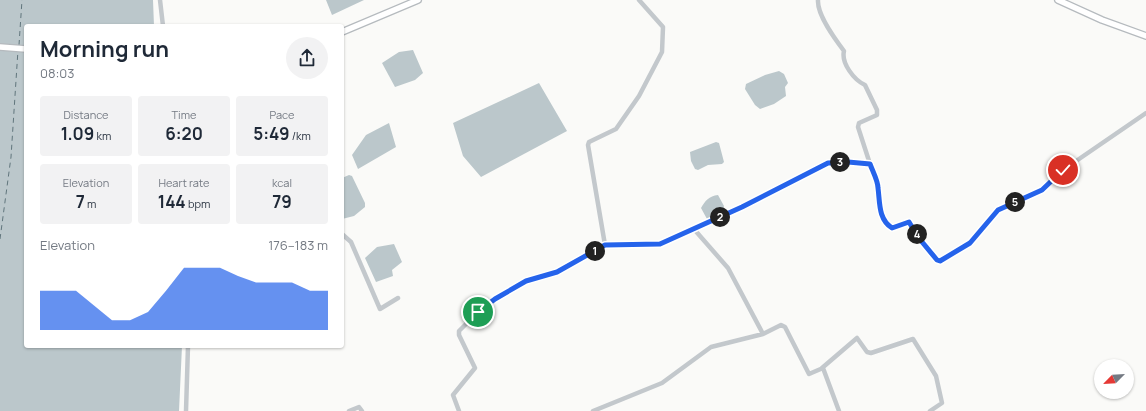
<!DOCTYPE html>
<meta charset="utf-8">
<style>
:root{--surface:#fff;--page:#f2f2f3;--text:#1f2937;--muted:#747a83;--accent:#2563eb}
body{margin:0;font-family:Manrope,sans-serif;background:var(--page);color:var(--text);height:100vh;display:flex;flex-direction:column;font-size:15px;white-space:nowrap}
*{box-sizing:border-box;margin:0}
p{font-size:13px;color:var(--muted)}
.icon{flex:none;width:22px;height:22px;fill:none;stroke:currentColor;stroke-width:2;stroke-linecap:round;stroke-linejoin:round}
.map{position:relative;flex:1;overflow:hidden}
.side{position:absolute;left:24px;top:24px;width:320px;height:324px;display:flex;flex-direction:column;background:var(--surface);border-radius:4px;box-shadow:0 1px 3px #0004}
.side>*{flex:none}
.needle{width:26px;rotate:246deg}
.controls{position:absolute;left:1094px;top:359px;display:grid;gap:8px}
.controls a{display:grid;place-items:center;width:40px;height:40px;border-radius:50%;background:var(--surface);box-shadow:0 1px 3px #0004;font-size:20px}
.pin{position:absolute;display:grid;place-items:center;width:34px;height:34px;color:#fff;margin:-17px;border:2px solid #fff;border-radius:50%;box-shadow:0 1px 4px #0007}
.km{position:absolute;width:20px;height:20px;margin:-10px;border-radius:50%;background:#222;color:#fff;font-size:11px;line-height:20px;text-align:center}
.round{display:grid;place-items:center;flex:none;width:42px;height:42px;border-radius:21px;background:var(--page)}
.headline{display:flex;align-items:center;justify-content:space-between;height:68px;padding:0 16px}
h1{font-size:22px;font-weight:700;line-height:30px}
.stats{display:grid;grid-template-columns:repeat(3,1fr);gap:6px;height:68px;padding:4px 16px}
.stats div{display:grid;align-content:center;border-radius:4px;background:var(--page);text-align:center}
.stats b{font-size:17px;font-weight:700}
.stats small{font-size:11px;font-weight:400}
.stats p{font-size:11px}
.chart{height:112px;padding:8px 16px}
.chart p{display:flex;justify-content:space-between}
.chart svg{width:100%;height:72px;margin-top:4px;fill:var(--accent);opacity:.7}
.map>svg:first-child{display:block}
</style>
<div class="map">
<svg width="1146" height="411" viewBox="0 0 1146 411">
<rect width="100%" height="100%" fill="#fafaf8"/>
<path fill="#bbc7cb" d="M0 0H153L154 26H26V346H182L179 411H0Z
M326 0H364L332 15Z
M413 50 423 73 415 80 395 87 382 63 399 52Z
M779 71 784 74 788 83 785 87 786 96 774 104 760 109 755 105 745 89 746 84 765 75Z
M539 83 567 131 481 177 463 156 453 123Z
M389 123 396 147 358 169 352 155 366 135Z
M716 142 719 143 724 162 722 164 708 165 698 170 695 169 691 161 690 152Z
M349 175 352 176 365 203V207L354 216 342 219V178Z
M718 195 724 206C722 214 715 217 707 219L701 208C705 201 709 196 718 195Z
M394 244 402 262 392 270 393 276 376 282 365 258 377 247Z"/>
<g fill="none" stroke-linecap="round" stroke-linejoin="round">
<path stroke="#60757c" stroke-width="1" stroke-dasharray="5 4" stroke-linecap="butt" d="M19 45 22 0
M0 239 11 157 18 50"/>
<g stroke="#b5babe" stroke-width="8">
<path id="major" d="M1058 0 1102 20 1146 36
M342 32 418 0
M0 47 26 49"/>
</g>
<path stroke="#c3c8cc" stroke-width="4.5" d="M160 0 163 26
M818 0C817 15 835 39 844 51 841 63 854 80 865 85L877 110V115L859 123 858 127 870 164
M693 228 728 268 763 334 781 325 785 327 809 374 823 368 839 411
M342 234 351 242 380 309 398 298
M605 245 660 244 742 207 828 163 848 162 870 164 878 187V203L880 210 886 222 891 228 909 222 918 237 937 260 940 261 970 243 998 210 1042 190 1063 170 1146 113
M822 368 857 338 867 352 871 353 913 339 936 376 942 403 930 411
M186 411 188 346
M349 411 359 407 362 411
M459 411 453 395 475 368 459 335V331L478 312 519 284 557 272 605 245 588 145 589 142 616 129 639 96 662 52 663 27 639 0
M593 411 662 383 711 347 763 334"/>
<use href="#major" stroke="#fff" stroke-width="5.5"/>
</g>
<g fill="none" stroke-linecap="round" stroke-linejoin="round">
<g stroke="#fff" stroke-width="8">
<path id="route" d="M478 312 495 299 526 281 557 272 605 245 660 244 742 207 828 163 848 162 870 164C873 172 878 181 878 188 880 202 878 219 892 228L909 222 918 237 937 260 940 261 970 243 998 210 1042 190 1063 170"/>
</g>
<use href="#route" stroke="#2563eb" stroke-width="5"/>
</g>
</svg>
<div class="controls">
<a><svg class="needle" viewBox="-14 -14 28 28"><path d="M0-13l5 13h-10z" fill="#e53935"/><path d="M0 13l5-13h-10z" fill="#747a83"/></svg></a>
</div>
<div class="pin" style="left:478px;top:312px;background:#1e9e55"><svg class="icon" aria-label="arrive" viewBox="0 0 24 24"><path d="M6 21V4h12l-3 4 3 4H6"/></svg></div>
<div class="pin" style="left:1063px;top:170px;background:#d93025"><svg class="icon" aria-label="check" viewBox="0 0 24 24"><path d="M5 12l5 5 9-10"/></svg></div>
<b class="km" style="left:595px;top:251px">1</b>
<b class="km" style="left:720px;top:217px">2</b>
<b class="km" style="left:840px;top:162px">3</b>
<b class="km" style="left:917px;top:234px">4</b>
<b class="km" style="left:1015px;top:202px">5</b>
<section class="side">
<div class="headline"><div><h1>Morning run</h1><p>08:03</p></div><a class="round"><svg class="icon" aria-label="share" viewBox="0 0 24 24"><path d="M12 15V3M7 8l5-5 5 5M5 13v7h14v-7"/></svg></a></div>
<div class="stats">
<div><p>Distance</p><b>1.09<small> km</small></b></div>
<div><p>Time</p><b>6:20</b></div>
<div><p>Pace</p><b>5:49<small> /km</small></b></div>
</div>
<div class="stats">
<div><p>Elevation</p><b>7<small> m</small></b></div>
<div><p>Heart rate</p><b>144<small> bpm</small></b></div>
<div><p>kcal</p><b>79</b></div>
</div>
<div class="chart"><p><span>Elevation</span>176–183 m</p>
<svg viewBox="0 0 160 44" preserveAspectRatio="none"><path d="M0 44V20L10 20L20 20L30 29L40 38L50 38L60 33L70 20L80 6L90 6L100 6L110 11L120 15L130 15L140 15L150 20L160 20V44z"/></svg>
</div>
</section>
</div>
